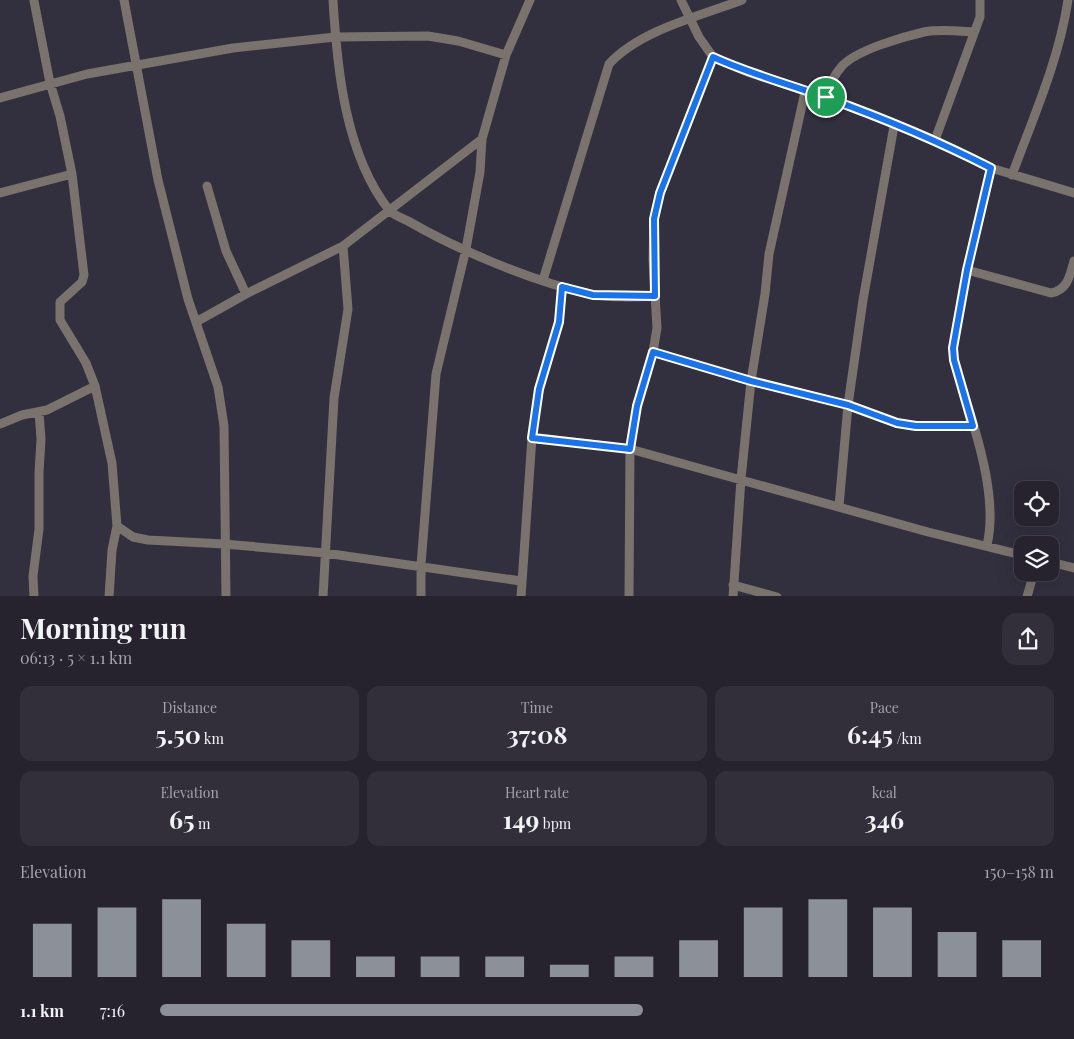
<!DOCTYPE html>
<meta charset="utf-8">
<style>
:root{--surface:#26232f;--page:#322f3b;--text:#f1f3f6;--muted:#a4a4aa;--line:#42404b;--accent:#8c9099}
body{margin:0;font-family:"Playfair Display",serif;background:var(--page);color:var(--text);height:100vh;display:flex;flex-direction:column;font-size:19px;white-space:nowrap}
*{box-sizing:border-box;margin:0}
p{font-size:16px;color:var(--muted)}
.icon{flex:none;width:28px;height:28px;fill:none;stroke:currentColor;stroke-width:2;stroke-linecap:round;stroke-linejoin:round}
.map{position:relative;height:596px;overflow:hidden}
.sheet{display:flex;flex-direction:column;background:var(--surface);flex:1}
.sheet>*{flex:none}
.buttons{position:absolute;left:1014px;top:481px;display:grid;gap:10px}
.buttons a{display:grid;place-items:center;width:45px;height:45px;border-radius:10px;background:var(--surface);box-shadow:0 5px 20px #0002,0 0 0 1px var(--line);font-size:25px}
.pin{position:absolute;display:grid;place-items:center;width:42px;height:42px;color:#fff;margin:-21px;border:2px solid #fff;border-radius:50%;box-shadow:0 1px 5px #0007}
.round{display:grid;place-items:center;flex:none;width:52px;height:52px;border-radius:15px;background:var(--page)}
.overview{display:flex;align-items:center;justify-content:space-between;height:85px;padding:0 20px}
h1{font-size:28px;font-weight:700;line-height:38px}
.stats{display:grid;grid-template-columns:repeat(3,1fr);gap:8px;height:85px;padding:5px 20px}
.stats div{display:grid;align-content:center;border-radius:12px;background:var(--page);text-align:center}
.stats b{font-size:25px;font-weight:700}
.stats small{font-size:14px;font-weight:400}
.stats p{font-size:14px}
.chart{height:140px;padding:10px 20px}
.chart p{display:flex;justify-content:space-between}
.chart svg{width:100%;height:90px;margin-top:5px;stroke:var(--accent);stroke-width:6}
ul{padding:0 20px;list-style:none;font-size:16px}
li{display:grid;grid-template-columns:80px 60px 1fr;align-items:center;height:38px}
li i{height:12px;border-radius:6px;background:var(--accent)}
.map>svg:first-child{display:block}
</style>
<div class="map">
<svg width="1074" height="597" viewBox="0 0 1074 597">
<rect width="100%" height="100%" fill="#322f3f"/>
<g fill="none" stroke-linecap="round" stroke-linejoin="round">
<path stroke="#7a726c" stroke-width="9" d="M124 0 158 180 188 299 218 387 224 426 226 597
M333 0C337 68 345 154 389 210 393 215 402 218 408 221 458 250 534 282 590 294 611 298 634 297 655 296
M681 0 699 37 713 57 750 73 826 97 935 140 991 168 1074 193
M34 1 50 83 60 116 72 174 84 275 82 282 60 302V320L86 363 95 386 112 463 117 526 112 550 109 597
M826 97C829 86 834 75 842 66 857 50 902 37 924 32 940 29 957 31 974 32
M0 98 87 74 233 48 335 37 428 36 458 41 506 55
M935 140 980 17V0
M1012 175C1033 118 1059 60 1068 0
M207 186 226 251 246 294
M0 193 72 174
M967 270 1051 293C1068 290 1070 275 1074 261
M543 280 609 64C640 30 700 16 742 0
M196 322 246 294 343 246 482 139 506 55 530 0
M653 352 751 381 848 405 897 423 916 426H973
M0 424 22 415 47 410 95 386
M532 437 630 449 928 532 1022 555
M839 506 848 405 863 300 894 126
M117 526 133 537 148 540 224 544 325 553 521 581
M987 545C1000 491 969 413 954 360L953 348 967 270 991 168
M1050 562 1074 568
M733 585 777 597
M34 597 33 576 39 529V473L41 439 39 412
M323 597 334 398 348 309 343 246
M421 597V565L436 374 466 249 480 172 482 139
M521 597 532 437 539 389 559 322 562 287
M629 597 630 449 637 406 653 352 657 328 653 260 654 219 660 193 713 57
M733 597 741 479 751 381 765 294 769 254 805 92
M1027 597 1034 572"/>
</g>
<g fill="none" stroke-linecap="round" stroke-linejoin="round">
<g stroke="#fff" stroke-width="10">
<path id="route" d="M713 57C750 74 789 84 827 98 883 118 938 141 991 168L967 270 953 348 954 360 973 426H916L897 423 848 405 751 381 653 352 637 406 630 449 532 438 539 389 559 322 562 287 593 295 655 296 654 219 660 193Z"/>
</g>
<use href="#route" stroke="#1a73e8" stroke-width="6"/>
</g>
</svg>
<div class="buttons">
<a><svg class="icon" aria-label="locate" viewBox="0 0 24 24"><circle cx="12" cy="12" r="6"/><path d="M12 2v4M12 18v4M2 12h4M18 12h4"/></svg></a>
<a><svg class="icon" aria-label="layers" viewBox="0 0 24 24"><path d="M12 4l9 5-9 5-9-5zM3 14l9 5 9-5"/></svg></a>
</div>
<div class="pin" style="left:826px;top:97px;background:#1e9e55"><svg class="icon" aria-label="arrive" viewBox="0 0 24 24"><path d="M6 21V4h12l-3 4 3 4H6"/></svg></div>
</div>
<section class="sheet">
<div class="overview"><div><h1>Morning run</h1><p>06:13 · 5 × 1.1 km</p></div><a class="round"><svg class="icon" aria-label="share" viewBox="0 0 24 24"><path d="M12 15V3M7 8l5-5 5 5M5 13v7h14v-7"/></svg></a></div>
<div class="stats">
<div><p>Distance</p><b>5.50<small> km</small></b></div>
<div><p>Time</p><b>37:08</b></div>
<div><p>Pace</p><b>6:45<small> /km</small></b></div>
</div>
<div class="stats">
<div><p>Elevation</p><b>65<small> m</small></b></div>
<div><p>Heart rate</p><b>149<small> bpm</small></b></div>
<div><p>kcal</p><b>346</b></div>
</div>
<div class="chart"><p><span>Elevation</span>150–158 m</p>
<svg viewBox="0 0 160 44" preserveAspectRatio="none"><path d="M5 44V18M15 44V10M25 44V6M35 44V18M45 44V26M55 44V34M65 44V34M75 44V34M85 44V38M95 44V34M105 44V26M115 44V10M125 44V6M135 44V10M145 44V22M155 44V26"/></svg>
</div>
<ul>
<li><b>1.1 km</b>7:16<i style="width:54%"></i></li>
</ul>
</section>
